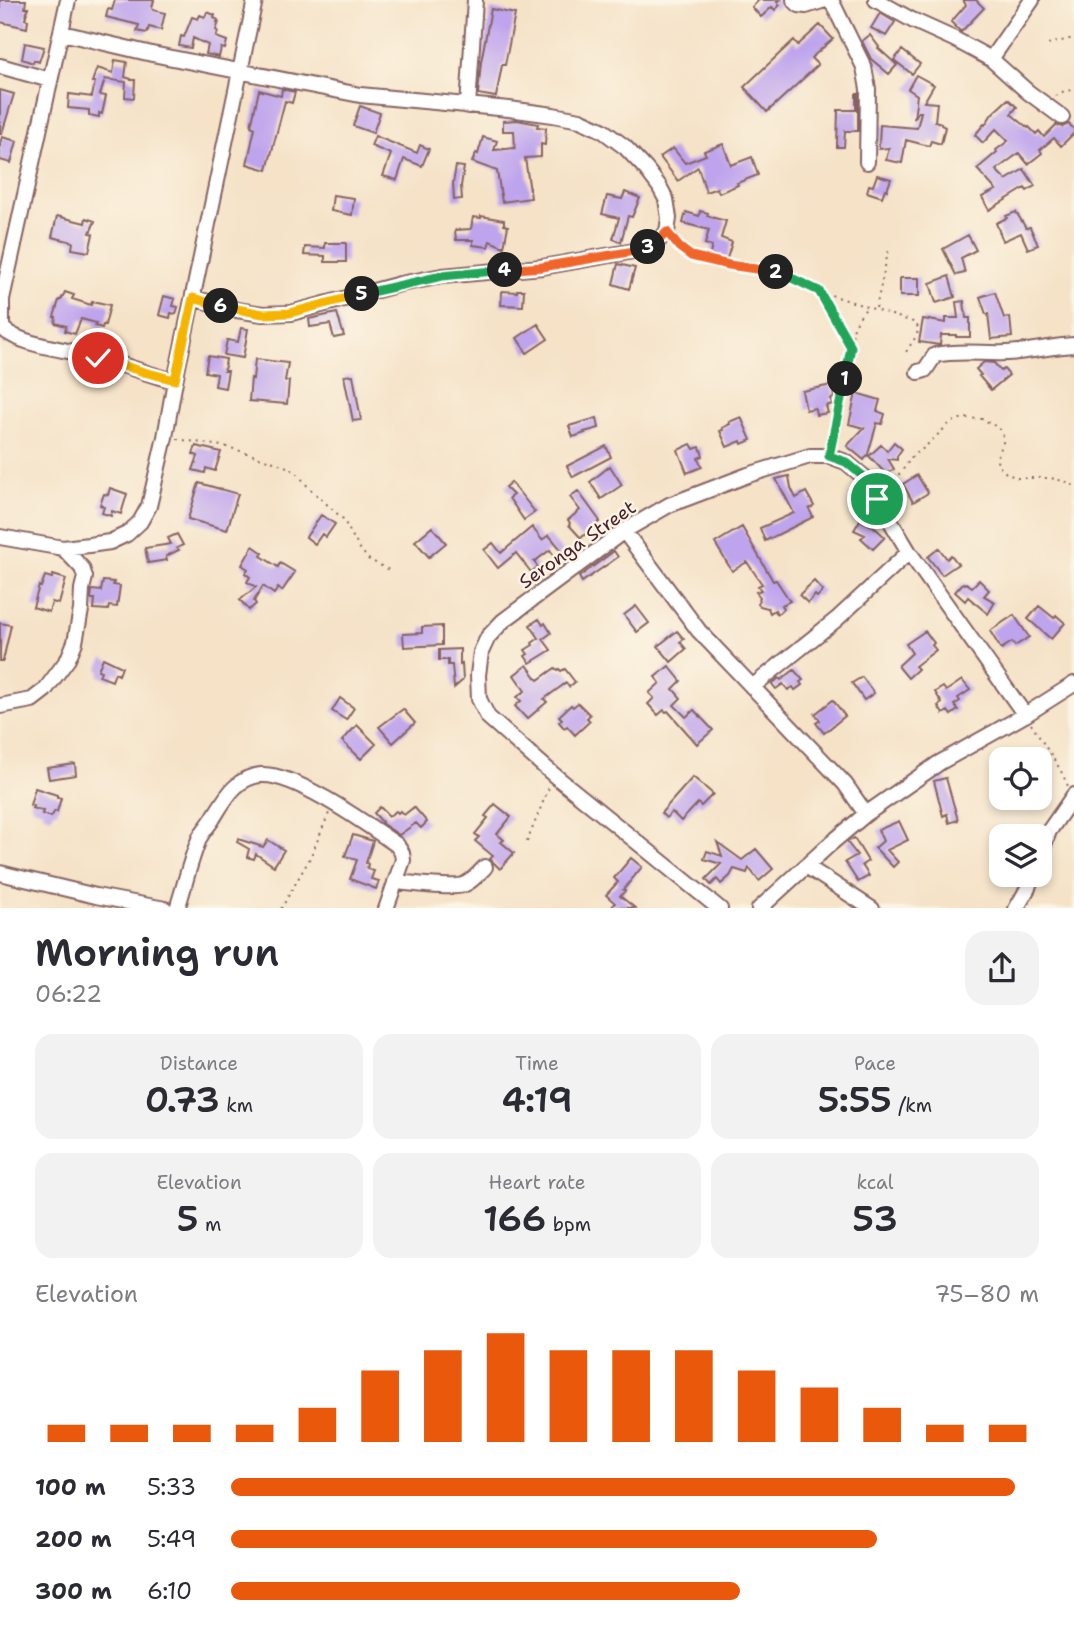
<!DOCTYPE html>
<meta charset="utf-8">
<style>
:root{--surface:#fff;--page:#f2f2f3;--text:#2b2b33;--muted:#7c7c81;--accent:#ea580c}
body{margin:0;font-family:"Shantell Sans",sans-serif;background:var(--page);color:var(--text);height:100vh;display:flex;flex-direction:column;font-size:26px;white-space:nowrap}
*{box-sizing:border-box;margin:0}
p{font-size:23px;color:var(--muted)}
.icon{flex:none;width:38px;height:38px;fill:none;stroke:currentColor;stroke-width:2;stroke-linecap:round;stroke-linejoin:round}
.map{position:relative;height:908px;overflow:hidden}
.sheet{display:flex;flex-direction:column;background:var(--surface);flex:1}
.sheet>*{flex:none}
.controls{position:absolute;left:989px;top:747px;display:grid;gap:14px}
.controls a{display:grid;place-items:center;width:63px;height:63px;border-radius:14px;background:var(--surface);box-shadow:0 4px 10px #0003;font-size:35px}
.pin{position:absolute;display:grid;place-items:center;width:60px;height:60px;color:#fff;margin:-30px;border:4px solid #fff;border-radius:50%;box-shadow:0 2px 7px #0007}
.km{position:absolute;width:35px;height:35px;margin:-18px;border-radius:50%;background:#222;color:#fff;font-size:19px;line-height:35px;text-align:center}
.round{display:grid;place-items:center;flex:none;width:74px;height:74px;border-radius:21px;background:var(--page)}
.summary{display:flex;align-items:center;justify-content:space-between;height:119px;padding:0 35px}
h1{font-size:38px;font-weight:600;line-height:52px}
.figures{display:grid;grid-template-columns:repeat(3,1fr);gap:10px;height:119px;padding:7px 35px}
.figures div{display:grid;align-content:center;border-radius:18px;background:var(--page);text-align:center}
.figures b{font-size:35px;font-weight:600}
.figures small{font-size:19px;font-weight:400}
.figures p{font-size:19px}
.chart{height:196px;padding:14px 35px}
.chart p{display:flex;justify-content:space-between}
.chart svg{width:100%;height:126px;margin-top:7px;stroke:var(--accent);stroke-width:6}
ul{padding:0 35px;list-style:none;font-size:23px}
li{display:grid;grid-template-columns:112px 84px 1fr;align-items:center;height:52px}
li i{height:18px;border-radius:9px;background:var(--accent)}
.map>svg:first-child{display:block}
</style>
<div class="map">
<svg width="1074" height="909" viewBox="0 0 1074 909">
<rect width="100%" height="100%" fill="#fcf5e5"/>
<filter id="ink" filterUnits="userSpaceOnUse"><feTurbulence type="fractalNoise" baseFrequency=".0143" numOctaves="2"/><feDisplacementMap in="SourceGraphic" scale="14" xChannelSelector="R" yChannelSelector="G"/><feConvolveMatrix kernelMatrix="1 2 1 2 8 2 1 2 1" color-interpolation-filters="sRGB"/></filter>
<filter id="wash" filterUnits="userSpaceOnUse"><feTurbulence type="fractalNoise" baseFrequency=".00686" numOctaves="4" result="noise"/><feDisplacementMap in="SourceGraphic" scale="28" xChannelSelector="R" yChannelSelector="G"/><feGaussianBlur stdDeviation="1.57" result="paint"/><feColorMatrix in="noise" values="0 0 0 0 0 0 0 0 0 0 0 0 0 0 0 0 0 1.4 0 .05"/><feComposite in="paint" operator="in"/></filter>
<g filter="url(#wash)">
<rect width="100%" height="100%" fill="#f5e2c7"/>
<g id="blocks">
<path fill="#bea3ed" d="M0 0H26L25 8H28L25 19 28 20 27 28 0 22Z
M115 0H154L152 8 153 10 165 13 161 30 149 27 147 33 137 31 139 25 106 17 108 9 112 10Z
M759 0H780L777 2 780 5 775 10 772 7 761 17 752 7Z
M963 0H976L984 8 961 32 951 22 966 5Z
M491 9 515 14 505 65H502L496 97 478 94 481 62Z
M207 12 215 15 214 18 218 20 217 22H219L216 30 218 32 216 37 227 41 225 49 221 48 219 57 206 54 208 45 193 38 191 48 179 46 181 36 184 37 192 17 198 19 200 15 205 17Z
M880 13 895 22 886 36 871 28Z
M820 25 833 39 811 58 818 65 767 112 744 87 794 40 798 45Z
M870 35 879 47 878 48 897 65 889 74 871 59 862 41Z
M25 43 44 47 39 62 34 60 33 63 22 59Z
M902 50 920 64 912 74 894 60Z
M115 60 127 62 125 77 131 79V80H135L134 98 125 97 126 82 105 79 100 95 106 96 102 114 99 113V117L89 115V110L68 108 69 94 92 97 95 82H92L97 68 113 73Z
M916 75 934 85 924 102 937 103 935 121 941 123V125L945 127 941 144 931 141 929 146 906 140 902 163 886 160 889 148 879 149V144L880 125 917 128 921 112H918L914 119 917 95 908 89Z
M282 89 295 92 292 103 285 101 267 170 247 164 255 128 251 126 259 90 281 96Z
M0 90 14 94 2 133H0Z
M856 94H858V131H845L844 147H837L838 110H856Z
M1008 99 1017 107 1011 114 1028 128 1029 127 1036 134 1039 131 1044 137 1056 125 1062 127 1069 124 1074 129V133L1061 146 1054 138 1040 150 1042 153 1028 164 1019 153 996 170 1006 180 1024 169 1035 186 1027 191 1025 188 989 210 982 197 996 190 977 169 997 152 996 150 1008 141 996 129 983 143 975 135 984 124 985 125 992 114Z
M360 106 380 113 373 133 353 126Z
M517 120 538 124 537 127 546 128 545 145 541 144V157L525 158 531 198 502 202 497 171 472 162 476 153 478 154 483 137 497 141 494 150 515 148 514 131H503V121Z
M375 136 417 153 420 145 429 149 422 166 404 159 397 180 383 176 391 154 371 146Z
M2 137 17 141 11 163 0 160V144Z
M723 144 731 165 752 157 758 175 737 183 738 185 719 193 717 188 706 192 698 167 678 181 660 157 673 148 685 163 706 155 704 151Z
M456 166 464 167 461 186 462 199 454 200 453 183Z
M877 175 891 179 887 190 885 189 882 197 867 192 869 185 873 186Z
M625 192 640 198 632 217 628 216 621 242 613 239 619 218 602 214 607 196 622 199Z
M333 195 354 198 352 215 331 211Z
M700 211 708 213 707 216 726 221 721 238 732 242 726 262 715 258 716 256 710 254 712 246 705 244 709 230 683 223 686 212 699 216Z
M1016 212 1026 228 1030 227 1038 245 1028 249 1021 233 1003 241 996 223 1007 218 1006 216Z
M57 216 85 223 86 218 95 221 90 233 93 234 89 252 72 249 73 242 52 237Z
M481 216 504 220V225L508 226 504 247 490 241 488 247 473 245V240H456L455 230 471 229 473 217 481 218Z
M968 235 976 250 961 258 965 273 956 275 943 249Z
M325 243H346V262H325V256L304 255 305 247 325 248Z
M618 264 635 268 629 289 613 284Z
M949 276 955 297 936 303 930 283Z
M900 278H919V296H900Z
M517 290H524L523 306 501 305 502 291 517 292Z
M65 292 74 295 72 299 91 305 92 302 97 303V302L110 305 105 325H103L102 328 95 326 96 323 81 319 75 334 65 331 66 326 55 323 56 317H54L59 300H61Z
M995 292 1004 318 1010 317 1012 337 991 339 988 314H986L980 297Z
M164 296 175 299 173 306 178 307 176 314 171 313 170 318 159 315Z
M964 301 966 318H970V337H956V335H941L940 345 919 342 923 319 946 323V318H958L956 302Z
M337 313 344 336 334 338 330 324 310 327 309 319Z
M538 324 548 339 527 353 517 338Z
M241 328 248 329 243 358 224 355 227 340 238 342Z
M208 356 226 359 224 371H228L225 388 215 386 217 374 205 372Z
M255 359 288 363 285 381H289L287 404 249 401 251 378 253 379Z
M984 362 994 363 1001 371 1004 369 1009 375 991 390 979 376 981 375 976 369Z
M353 375 361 420 353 421 344 376Z
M832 385 834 398 831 399 832 404 826 406 828 413 816 415 815 408 806 410 802 391Z
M856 393 880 400 877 411 885 414 882 424 877 423 868 454 864 460 847 446 864 428 849 424Z
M741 417 751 440 742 444 741 441 727 447 720 431 723 430 722 428 730 424 729 422Z
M597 418 599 428 584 432 585 433 573 437 569 426Z
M894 442 902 449 897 456V460L888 459 894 469 886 474 869 456 881 445 887 451Z
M691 444 694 449 700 447 703 456 698 458 702 467 687 473 678 450Z
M196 446 221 452 215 471 206 468 205 473 193 470 198 456 193 454Z
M606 446 611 457 573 477 567 466Z
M610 466 622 485 601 499 590 482Z
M917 475 928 493 913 502 903 484Z
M789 476 791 488 796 498 806 492 814 506 809 509 813 517 765 541 760 528 794 513 776 479Z
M511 482 535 512 524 520 509 498 513 495 505 487Z
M199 483 238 494 227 530 188 519Z
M110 488 127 494 121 514 112 511 111 516 102 513 104 507 100 505 104 494 108 495Z
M578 491 600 521 581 538 569 525 570 523 568 520 580 510 570 497Z
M321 515 335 524 326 537 322 534 315 544 306 537Z
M860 520 873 526 885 537 873 549 861 538 865 535 854 530Z
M432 527 446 543 429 557 415 541Z
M532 527 542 540 549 535 563 552 555 557 550 550 534 562 538 567 531 572 516 553 498 568 484 550 493 543 501 553Z
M742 527 773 581 776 580 790 601 782 605 784 609 777 614 775 610 770 613 768 608 760 606 758 604 760 597 756 592 761 590 758 586 762 584 747 562 732 571 715 543Z
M177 534 183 545 177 548 179 550 166 556 167 560 148 563 145 548 171 544 168 538Z
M253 546 263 553 261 556 278 567 280 563 295 572 282 591 278 588 274 594 263 586 254 601 256 604 249 610 240 600 256 587 247 582 250 577 245 573 248 569 242 565Z
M939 548 947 559 951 555 958 564 942 575 928 557Z
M614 551 618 557 582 582 579 577Z
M53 575 66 579 59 604 52 602 49 612 33 607 39 586 41 587 45 576 52 578Z
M979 580 989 590 984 596 995 602 988 614 968 597 965 601 955 592 963 583 965 584 966 583 972 587Z
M103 581 114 582 113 585 120 586 117 607 109 606 108 610 94 609 95 599H91L92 590 101 591Z
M814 581 823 591 817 597 815 595 808 603 799 595Z
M636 606 649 623 637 632 624 615Z
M1039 606 1054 618 1056 615 1065 623 1051 639 1028 619Z
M1014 615 1029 637 1015 646 1012 642 1001 649 990 631Z
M539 619 543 625 545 623 551 633 543 639 551 650 530 663 525 656 528 654 525 650 533 645 532 643 539 638 530 625Z
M0 623 11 625 3 661H0Z
M442 626V645L404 647 403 634 422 633V627Z
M677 631 684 639 680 642 686 649 671 662 658 646Z
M925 631 934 643 932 645 936 650 915 666 918 669 908 678 898 666 912 653 906 644Z
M460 649V665L462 664 463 680 454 688 452 665H448V660H439V650Z
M103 658 122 667 119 675 115 673 112 681 99 676 101 671 98 670Z
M527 665 538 680 555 668 557 670 559 669 561 671 565 669 575 682 569 687 566 683 544 699 547 702 527 719 515 706 521 701 517 697 525 691 514 675Z
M669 666 681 681 673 689 681 698 674 705 686 717 694 710 713 730 697 744 668 711 666 712 664 710 658 715 648 704 654 698 649 693 660 683 655 677Z
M794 670 803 680 800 682 802 685 795 690 793 687 788 690 783 684 776 689 772 684 779 678 781 680Z
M862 677 874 693 864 700 852 683Z
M962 680 970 690 958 698 960 701 954 705 958 710 951 715 948 711 943 714 938 706 942 703 935 692 943 687 946 691Z
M340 698 354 708 346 720 332 711Z
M833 700 845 716 824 733 816 723 820 720 815 714Z
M578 703 590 715 587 718 590 721 575 735 567 726 564 728 559 722 562 719 559 716 571 705 573 707Z
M403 709 415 723 393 743 379 727Z
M357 725 376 744 361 759 342 741Z
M75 764 76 775 49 779 47 768Z
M693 777 713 794 701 806 698 803 681 821 672 812 666 818 661 813Z
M946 778 958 820 949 823 947 814 943 816 934 781Z
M35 788 57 795V797L61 798 57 812 55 811 51 817 42 814 43 811 32 808 33 806 30 805Z
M495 804 511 817 497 834 504 840 501 842 514 853 500 869 490 859 493 856 475 841 479 837 475 834 488 818 485 816Z
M380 807 389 816 396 811 398 813 400 811 404 815 414 807 427 822 421 828 416 823 399 835 381 823 382 822 374 813Z
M899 821 908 840 887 850 898 862 893 867 875 848 883 841 878 830Z
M353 835 373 841 366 863 368 864 367 869 374 871 371 879 379 881 376 889 350 879 357 860 345 856Z
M854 838 868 861 862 865 869 876 858 882 845 862 857 855 847 842Z
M238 839 263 847 268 840 284 850 274 866 256 854 254 859 247 857 249 849 237 842Z
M717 842 742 860 756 849 773 869 759 881 749 868 747 873 734 869 730 876 721 884 717 879 711 885 706 879 721 864 704 859 707 851 722 856Z
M631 858 642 867 623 890 625 891 620 896 635 908H611L615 903 606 895 618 882 614 878Z"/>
</g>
</g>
<g filter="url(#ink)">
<use href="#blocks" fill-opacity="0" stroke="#866362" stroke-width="2"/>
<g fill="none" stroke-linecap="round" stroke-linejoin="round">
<g stroke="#866362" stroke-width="18">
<path id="minor" d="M68 0 2 299V328C22 347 73 350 101 358 126 366 150 375 175 381
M794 0 799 5 806 6 825 0
M831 0 864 67 868 89 867 162
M876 0 912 20 954 39 991 59 1028 92 1062 117
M62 33 152 54 360 95 509 109 553 115 580 120 602 130 625 147 646 169 659 186 666 199 669 218 667 232 656 243 640 250 542 267 442 276 400 284 291 313 263 314 237 310 193 298
M991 59 1032 0
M0 66 50 80
M468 106 475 0
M918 372 925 370 935 355C959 350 983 354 1007 353 1030 352 1052 346 1074 345
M624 531 699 631 845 784 866 814
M0 537 63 548 89 545 110 542 127 534 140 522 149 506 165 437 175 381 255 0
M752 687 837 619 909 552
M0 706 32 700 45 690 68 659 75 642 81 610 82 589 85 577 82 568 63 548
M1040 856 1049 831 1074 795
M806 866 872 909
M0 873 96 896 165 909
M395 882C411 883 450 889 463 885 472 882 479 873 485 867
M177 909C185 885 190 860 200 837 203 831 208 826 212 820 224 801 235 777 261 775 294 772 368 825 397 845L402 853 403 860 386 909
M720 909 554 775 488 717 479 699 478 675 481 652 488 637 503 621 624 531 669 505 748 475 810 456H829L846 462 864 477 909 552 1025 715
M759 909 829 845 866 814 939 763 1025 715 1074 684
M1016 909 1028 888 1032 875"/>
</g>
<path stroke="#866362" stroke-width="2" stroke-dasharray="2 5" stroke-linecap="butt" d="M1048 44 1074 38
M1056 96 1064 91 1074 90
M675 242 691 256 729 265 781 273 819 291 913 322 918 327 917 335 904 355
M820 293 850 346
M876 308 889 248
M177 439 228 447 283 465 297 473 309 488 343 519 358 546 368 559 391 571
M831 446 854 327 861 314 868 307
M884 490 902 471 913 455 924 448 950 423 963 418 982 419 999 428 1003 436V445L998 453 997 464 1006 473 1017 478H1051L1067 482 1074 486
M1031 724 1060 769 1068 786
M527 842 549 787
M281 909 310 858 329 813"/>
<use href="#minor" stroke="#fff" stroke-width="14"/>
</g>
</g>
<g fill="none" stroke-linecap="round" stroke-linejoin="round" filter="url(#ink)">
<g stroke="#fff" stroke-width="14">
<path id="split-1" d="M845 379 829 456 846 462 864 477 877 499"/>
</g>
<g stroke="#fff" stroke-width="14">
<path id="split-2" d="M776 272 781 273 819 291 851 347 845 379"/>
</g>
<g stroke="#fff" stroke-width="14">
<path id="split-3" d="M648 247 656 243 667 232 679 247 691 256 729 265 776 272"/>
</g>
<g stroke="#fff" stroke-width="14">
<path id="split-4" d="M505 270 542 267 640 250 648 247"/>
</g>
<g stroke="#fff" stroke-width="14">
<path id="split-5" d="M362 294 442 276 505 270"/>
</g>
<g stroke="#fff" stroke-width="14">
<path id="split-6" d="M221 306 263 314 290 313 362 294"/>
</g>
<g stroke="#fff" stroke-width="14">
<path id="split-7" d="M144 372 175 380 193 298 221 306"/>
</g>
<g stroke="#fff" stroke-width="14">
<path id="split-8" d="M98 358 144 372"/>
</g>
<use href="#split-1" stroke="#22a559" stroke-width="9"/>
<use href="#split-2" stroke="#22a559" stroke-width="9"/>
<use href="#split-3" stroke="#f0652b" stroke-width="9"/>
<use href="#split-4" stroke="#f0652b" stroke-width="9"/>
<use href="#split-5" stroke="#22a559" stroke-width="9"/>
<use href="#split-6" stroke="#f5b400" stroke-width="9"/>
<use href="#split-7" stroke="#f5b400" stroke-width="9"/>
<use href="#split-8" stroke="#f5b400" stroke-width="9"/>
</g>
<g text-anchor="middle" stroke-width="5" stroke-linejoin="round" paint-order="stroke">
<g font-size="19" fill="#4a1f2b" stroke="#fcf5e5">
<text transform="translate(577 544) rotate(-35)" y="7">Seronga Street</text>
</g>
</g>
</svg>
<div class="controls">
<a><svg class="icon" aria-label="locate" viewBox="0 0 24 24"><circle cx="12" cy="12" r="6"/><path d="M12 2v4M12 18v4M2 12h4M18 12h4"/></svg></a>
<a><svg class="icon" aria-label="layers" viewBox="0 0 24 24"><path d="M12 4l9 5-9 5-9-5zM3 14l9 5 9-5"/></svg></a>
</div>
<div class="pin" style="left:877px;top:499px;background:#1e9e55"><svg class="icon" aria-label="arrive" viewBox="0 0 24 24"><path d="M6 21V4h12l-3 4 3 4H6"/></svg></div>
<div class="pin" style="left:98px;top:358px;background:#d93025"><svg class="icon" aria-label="check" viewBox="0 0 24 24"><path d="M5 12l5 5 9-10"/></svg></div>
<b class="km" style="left:845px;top:379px">1</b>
<b class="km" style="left:776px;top:272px">2</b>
<b class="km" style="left:648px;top:247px">3</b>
<b class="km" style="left:505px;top:270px">4</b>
<b class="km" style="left:362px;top:294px">5</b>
<b class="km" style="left:221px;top:306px">6</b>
</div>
<section class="sheet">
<div class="summary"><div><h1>Morning run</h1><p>06:22</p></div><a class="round"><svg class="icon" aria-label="share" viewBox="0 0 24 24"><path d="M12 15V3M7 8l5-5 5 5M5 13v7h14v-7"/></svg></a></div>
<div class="figures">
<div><p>Distance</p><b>0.73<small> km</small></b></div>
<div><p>Time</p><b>4:19</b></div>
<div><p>Pace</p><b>5:55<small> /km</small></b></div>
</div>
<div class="figures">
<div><p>Elevation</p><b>5<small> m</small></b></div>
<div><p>Heart rate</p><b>166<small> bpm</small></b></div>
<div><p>kcal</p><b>53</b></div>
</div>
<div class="chart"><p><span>Elevation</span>75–80 m</p>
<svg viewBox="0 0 160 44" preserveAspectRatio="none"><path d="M5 44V38M15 44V38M25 44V38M35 44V38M45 44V32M55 44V19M65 44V12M75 44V6M85 44V12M95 44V12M105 44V12M115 44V19M125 44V25M135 44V32M145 44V38M155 44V38"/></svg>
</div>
<ul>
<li><b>100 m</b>5:33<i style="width:97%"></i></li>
<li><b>200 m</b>5:49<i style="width:80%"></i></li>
<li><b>300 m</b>6:10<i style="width:63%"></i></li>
</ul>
</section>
